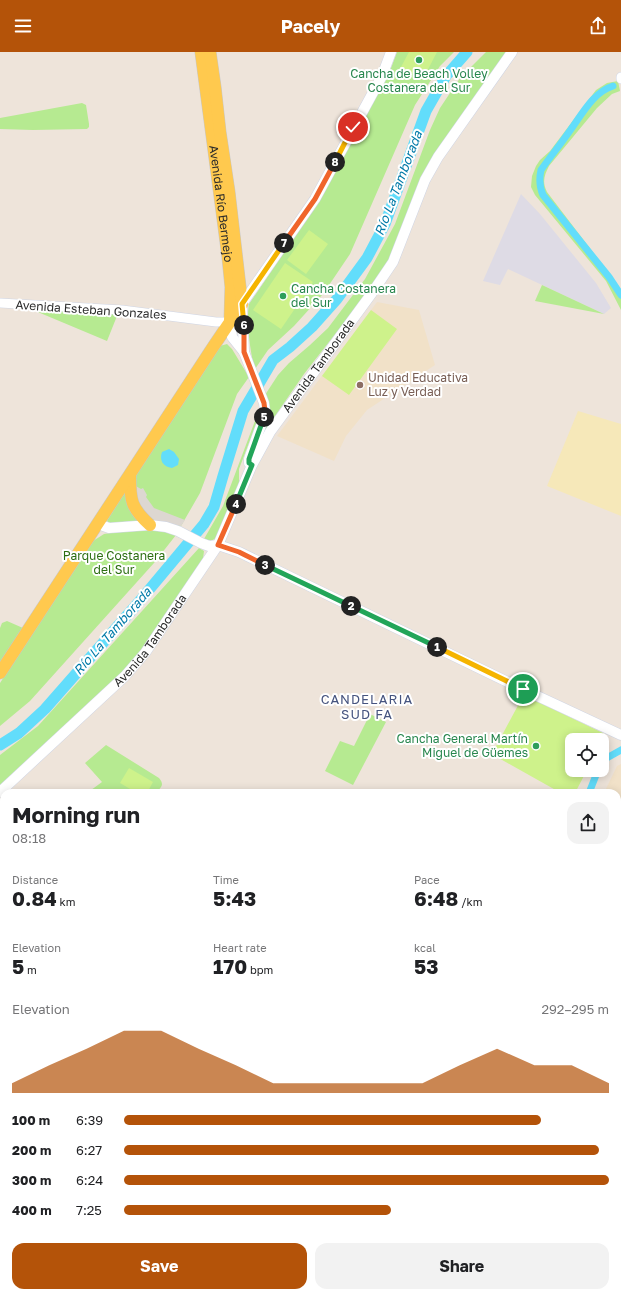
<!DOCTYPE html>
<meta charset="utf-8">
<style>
:root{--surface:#fff;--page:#f2f2f2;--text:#202124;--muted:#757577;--accent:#b45309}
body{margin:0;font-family:"Golos Text",sans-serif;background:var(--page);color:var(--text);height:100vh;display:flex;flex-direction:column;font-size:15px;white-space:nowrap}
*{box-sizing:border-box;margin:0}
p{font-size:13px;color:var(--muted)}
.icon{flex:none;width:22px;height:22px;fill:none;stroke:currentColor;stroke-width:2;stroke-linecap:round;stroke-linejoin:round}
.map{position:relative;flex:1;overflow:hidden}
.panel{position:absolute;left:0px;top:737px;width:621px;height:508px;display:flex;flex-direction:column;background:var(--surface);border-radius:12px 12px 0 0;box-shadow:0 2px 10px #0003}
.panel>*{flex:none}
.controls{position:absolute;left:565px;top:681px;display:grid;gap:8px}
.controls a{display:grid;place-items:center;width:44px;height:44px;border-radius:8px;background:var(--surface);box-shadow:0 2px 10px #0003;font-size:20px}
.pin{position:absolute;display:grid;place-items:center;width:34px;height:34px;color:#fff;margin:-17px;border:2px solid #fff;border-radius:50%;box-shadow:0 1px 4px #0007}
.km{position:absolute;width:20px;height:20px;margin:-10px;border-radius:50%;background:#222;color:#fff;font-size:11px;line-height:20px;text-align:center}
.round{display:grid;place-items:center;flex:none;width:42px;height:42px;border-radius:12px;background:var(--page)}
.summary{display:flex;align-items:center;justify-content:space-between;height:68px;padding:0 12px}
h1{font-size:22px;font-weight:700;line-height:30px}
.metrics{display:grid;grid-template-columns:repeat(3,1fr);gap:6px;height:68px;padding:4px 12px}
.metrics div{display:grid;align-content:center}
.metrics b{font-size:20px;font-weight:700}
.metrics small{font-size:11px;font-weight:400}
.metrics p{font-size:11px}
.chart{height:112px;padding:8px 12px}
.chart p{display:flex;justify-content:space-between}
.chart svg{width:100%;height:72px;margin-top:4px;fill:var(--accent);opacity:.7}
.action{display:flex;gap:8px;margin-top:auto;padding:8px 12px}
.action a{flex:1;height:46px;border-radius:12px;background:var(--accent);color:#fff;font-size:16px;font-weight:700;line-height:46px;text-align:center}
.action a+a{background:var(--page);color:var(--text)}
ul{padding:0 12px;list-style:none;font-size:13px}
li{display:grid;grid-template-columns:64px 48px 1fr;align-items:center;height:30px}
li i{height:10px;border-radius:5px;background:var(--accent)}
header{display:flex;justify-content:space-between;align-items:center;height:52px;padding:0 12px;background:var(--accent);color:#fff;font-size:18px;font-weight:700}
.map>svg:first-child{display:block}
</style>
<header><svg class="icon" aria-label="menu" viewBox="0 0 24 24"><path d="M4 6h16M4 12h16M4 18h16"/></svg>Pacely<svg class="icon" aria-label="share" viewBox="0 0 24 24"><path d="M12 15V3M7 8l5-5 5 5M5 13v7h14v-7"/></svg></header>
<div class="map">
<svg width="621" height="1245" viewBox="0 0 621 1245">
<rect width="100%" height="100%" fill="#eee4da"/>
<path fill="#dedbe5" d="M521 142 540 162 596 231 611 256 604 262 508 217 500 233 483 229Z"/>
<path fill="#f1e1c8" d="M377 250 419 258 435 313 367 358 346 384 334 409 277 384Z
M621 712V759L617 757V741H604L617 714Z"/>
<path fill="#b6ea91" d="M397 0H454L440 14 415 53 350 202 323 242 294 274 268 298 255 317C250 302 246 267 249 252L311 161 388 24Z
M486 0H508L442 94 388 210 361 249 304 322 264 380 269 362 265 343 278 323 289 311 310 293 328 276 365 227 395 172 430 78 440 56 460 26Z
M618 29 620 39 612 42 597 56 549 114C544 124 542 130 547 140L608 220 621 239V258L606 229 535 143 531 135 532 124 536 114 540 108 550 99 596 38 607 31Z
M82 51 86 53 89 72V75L87 77 33 78 0 77V66Z
M542 233 604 262 535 249Z
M33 258 112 261 117 264 107 289Z
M227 292 232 297 249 325 237 342 200 441 181 474 153 469 134 433 136 422 220 294Z
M261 353 262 357 239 417V435L216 486 211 489 204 487 223 454Z
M126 439 141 470 110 472 107 469 108 467Z
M136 477 162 478 176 483 154 511 30 649 0 674V631L93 489 104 482Z
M199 496 204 499 203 507 133 610 0 735V703L38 674Z
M7 569 23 576 0 613V576L2 571Z
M370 662 386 670 353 733 325 719 340 689 354 694Z
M106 693 159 726C165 733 161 736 155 741H87L102 730 85 711Z
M4 816V862L0 865V820Z"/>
<path fill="#f6e8b9" d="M578 359 621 372V464L547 434Z"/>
<path fill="#cef28b" d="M409 0H437L423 27 401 15Z
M309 178 328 192 306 222 287 208Z
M285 211 313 230 281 277 253 258Z
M371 258 397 277 349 343 322 324Z
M526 644 603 681 605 684 602 689V688H572V718H587L575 741H561L495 704 493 700 522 646Z
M129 716 153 730 147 741H137L120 731Z"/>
<path fill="#ddd7d1" d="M134 433 141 437 143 436 147 443 146 445 154 456 185 468 181 474 153 469 139 457Z"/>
<path fill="#62ddfb" d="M169 397 174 400 179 407 178 413 172 416C163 415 159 408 162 400Z"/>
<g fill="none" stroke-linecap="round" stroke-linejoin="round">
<path stroke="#62ddfb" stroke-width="2" d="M0 1214 4 1216
M50 1241 57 1245
M439 1241 448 1245
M280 1245 287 1241"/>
<path stroke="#62ddfb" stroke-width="7" d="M613 34C593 40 581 64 569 80 560 93 550 105 541 118 539 127 539 134 543 143L609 225 621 243
M602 711 605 707 621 698
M589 741 598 718"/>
<path stroke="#62ddfb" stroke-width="11" d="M0 693 19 681 45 657 138 551 204 472 214 455 223 424 243 359 256 337 273 308 290 295 312 275 337 247 367 206 385 172 426 59 446 24 467 0"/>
<g stroke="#cfd5e4" stroke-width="10">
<path id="tertiary" d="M621 25V27
M0 251 122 258 216 270H230
M0 918 4 920
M615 1241 621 1244"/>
</g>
<g stroke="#cfd5e4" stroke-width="11">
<g id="secondary">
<path d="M230 270 232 285 244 300 264 351 265 359 264 365 249 407V411"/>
<path d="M244 300 242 252 315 147 382 24 391 0"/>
<path d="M98 472 109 476 150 473 166 475 178 479 201 491 209 494 218 493 239 500 518 635 621 683"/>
<path id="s1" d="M0 740 125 624 145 601 218 493 252 413 270 380 372 241 393 210 425 128 438 105 512 0"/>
</g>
</g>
<g stroke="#c8c8c8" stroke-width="13">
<g id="primary">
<path id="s2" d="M201 0 228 205 231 235 230 269"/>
<path d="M130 424C130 448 131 456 150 473"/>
<path d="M0 621 213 295 242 252 229 140 220 80 215 35 210 0"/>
</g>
</g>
<use href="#tertiary" stroke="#fff" stroke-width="9"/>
<use href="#secondary" stroke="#fff" stroke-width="10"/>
<use href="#primary" stroke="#ffc94e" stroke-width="12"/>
</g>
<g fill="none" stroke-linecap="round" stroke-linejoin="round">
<g stroke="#fff" stroke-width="8">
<path id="split-1" d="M437 595 523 637"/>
</g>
<g stroke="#fff" stroke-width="8">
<path id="split-2" d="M351 554 437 595"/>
</g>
<g stroke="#fff" stroke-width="8">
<path id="split-3" d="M265 513 351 554"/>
</g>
<g stroke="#fff" stroke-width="8">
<path id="split-4" d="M236 452 218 493 239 500 265 513"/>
</g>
<g stroke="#fff" stroke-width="8">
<path id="split-5" d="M236 452 252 413 249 411V407L264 365"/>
</g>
<g stroke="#fff" stroke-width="8">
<path id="split-6" d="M244 273V300L264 351 265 359 264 365"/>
</g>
<g stroke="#fff" stroke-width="8">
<path id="split-7" d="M244 273 242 252 284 191"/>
</g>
<g stroke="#fff" stroke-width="8">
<path id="split-8" d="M284 191 315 147 335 110"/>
</g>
<g stroke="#fff" stroke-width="8">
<path id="split-9" d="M335 110 353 75"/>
</g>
<use href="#split-1" stroke="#f5b400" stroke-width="5"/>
<use href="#split-2" stroke="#22a559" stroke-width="5"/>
<use href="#split-3" stroke="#22a559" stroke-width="5"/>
<use href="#split-4" stroke="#f0652b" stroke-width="5"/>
<use href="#split-5" stroke="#22a559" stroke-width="5"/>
<use href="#split-6" stroke="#f0652b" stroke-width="5"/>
<use href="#split-7" stroke="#f5b400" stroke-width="5"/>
<use href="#split-8" stroke="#f0652b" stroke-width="5"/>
<use href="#split-9" stroke="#f5b400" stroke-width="5"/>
</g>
<g fill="#2e9e5b" stroke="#fff" stroke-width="1.5">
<circle cx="419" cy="8" r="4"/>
<circle cx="283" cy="244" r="4"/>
<circle cx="536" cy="694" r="4"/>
</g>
<circle fill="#8d6e63" stroke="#fff" stroke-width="1.5" cx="360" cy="333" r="4"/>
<g text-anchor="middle" stroke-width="4" stroke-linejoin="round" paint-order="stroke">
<g font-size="12" fill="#27864d" stroke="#fff">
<text x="419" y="26">Cancha de Beach Volley<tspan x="419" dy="14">Costanera del Sur</tspan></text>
<text x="291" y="241" text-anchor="start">Cancha Costanera<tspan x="291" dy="14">del Sur</tspan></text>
<text x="528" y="691" text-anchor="end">Cancha General Martín<tspan x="528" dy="14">Miguel de Güemes</tspan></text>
</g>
<g font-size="12" fill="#2a2a2a" stroke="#fff">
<text dy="4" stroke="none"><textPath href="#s2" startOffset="153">Avenida Río Bermejo</textPath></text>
<text transform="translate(91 258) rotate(4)" y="4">Avenida Esteban Gonzales</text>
<text dy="4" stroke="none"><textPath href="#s1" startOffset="538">Avenida Tamborada</textPath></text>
<text dy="4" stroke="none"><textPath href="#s1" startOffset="214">Avenida Tamborada</textPath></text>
</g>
<g font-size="12" fill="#785e54" stroke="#fff" text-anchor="start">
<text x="368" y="330">Unidad Educativa<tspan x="368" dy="14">Luz y Verdad</tspan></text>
</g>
<g font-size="12" fill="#2c6e12" stroke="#fff">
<text x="114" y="508">Parque Costanera<tspan x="114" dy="14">del Sur</tspan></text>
</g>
<g font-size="13" font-style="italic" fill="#007aa8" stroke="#fff">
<text transform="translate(398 131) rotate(-69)" y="5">Río La Tamborada</text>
<text transform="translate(112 579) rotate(-49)" y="5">Río La Tamborada</text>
</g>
<g font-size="13" letter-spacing="1" fill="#46547f" stroke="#fff">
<text x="367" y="652">CANDELARIA<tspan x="367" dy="15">SUD FA</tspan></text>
</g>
</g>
</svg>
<div class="controls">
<a><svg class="icon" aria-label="locate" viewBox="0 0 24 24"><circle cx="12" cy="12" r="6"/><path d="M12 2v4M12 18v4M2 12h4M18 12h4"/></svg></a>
</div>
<div class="pin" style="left:523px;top:637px;background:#1e9e55"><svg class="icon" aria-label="arrive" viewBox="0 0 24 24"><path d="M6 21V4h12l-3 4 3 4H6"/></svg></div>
<div class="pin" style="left:353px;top:75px;background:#d93025"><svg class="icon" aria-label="check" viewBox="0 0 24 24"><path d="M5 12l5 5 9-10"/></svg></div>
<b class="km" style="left:437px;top:595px">1</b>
<b class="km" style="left:351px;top:554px">2</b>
<b class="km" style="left:265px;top:513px">3</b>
<b class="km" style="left:236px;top:452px">4</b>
<b class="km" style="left:264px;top:365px">5</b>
<b class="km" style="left:244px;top:273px">6</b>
<b class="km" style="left:284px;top:191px">7</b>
<b class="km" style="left:335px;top:110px">8</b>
<section class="panel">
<div class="summary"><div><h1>Morning run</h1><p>08:18</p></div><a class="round"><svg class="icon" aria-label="share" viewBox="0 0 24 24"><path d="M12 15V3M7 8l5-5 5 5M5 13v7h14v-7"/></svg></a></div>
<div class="metrics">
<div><p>Distance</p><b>0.84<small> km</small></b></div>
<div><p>Time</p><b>5:43</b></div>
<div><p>Pace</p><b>6:48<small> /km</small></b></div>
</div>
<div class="metrics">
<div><p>Elevation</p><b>5<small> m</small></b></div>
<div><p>Heart rate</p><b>170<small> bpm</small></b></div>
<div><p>kcal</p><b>53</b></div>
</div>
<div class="chart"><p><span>Elevation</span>292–295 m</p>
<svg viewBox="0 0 160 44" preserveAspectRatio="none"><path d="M0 44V38L10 27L20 17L30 6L40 6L50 17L60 27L70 38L80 38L90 38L100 38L110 38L120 27L130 17L140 27L150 27L160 38V44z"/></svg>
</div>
<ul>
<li><b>100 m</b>6:39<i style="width:86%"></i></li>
<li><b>200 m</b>6:27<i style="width:98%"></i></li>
<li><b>300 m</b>6:24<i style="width:100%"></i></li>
<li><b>400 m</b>7:25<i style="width:55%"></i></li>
</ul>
<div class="action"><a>Save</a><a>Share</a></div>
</section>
</div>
